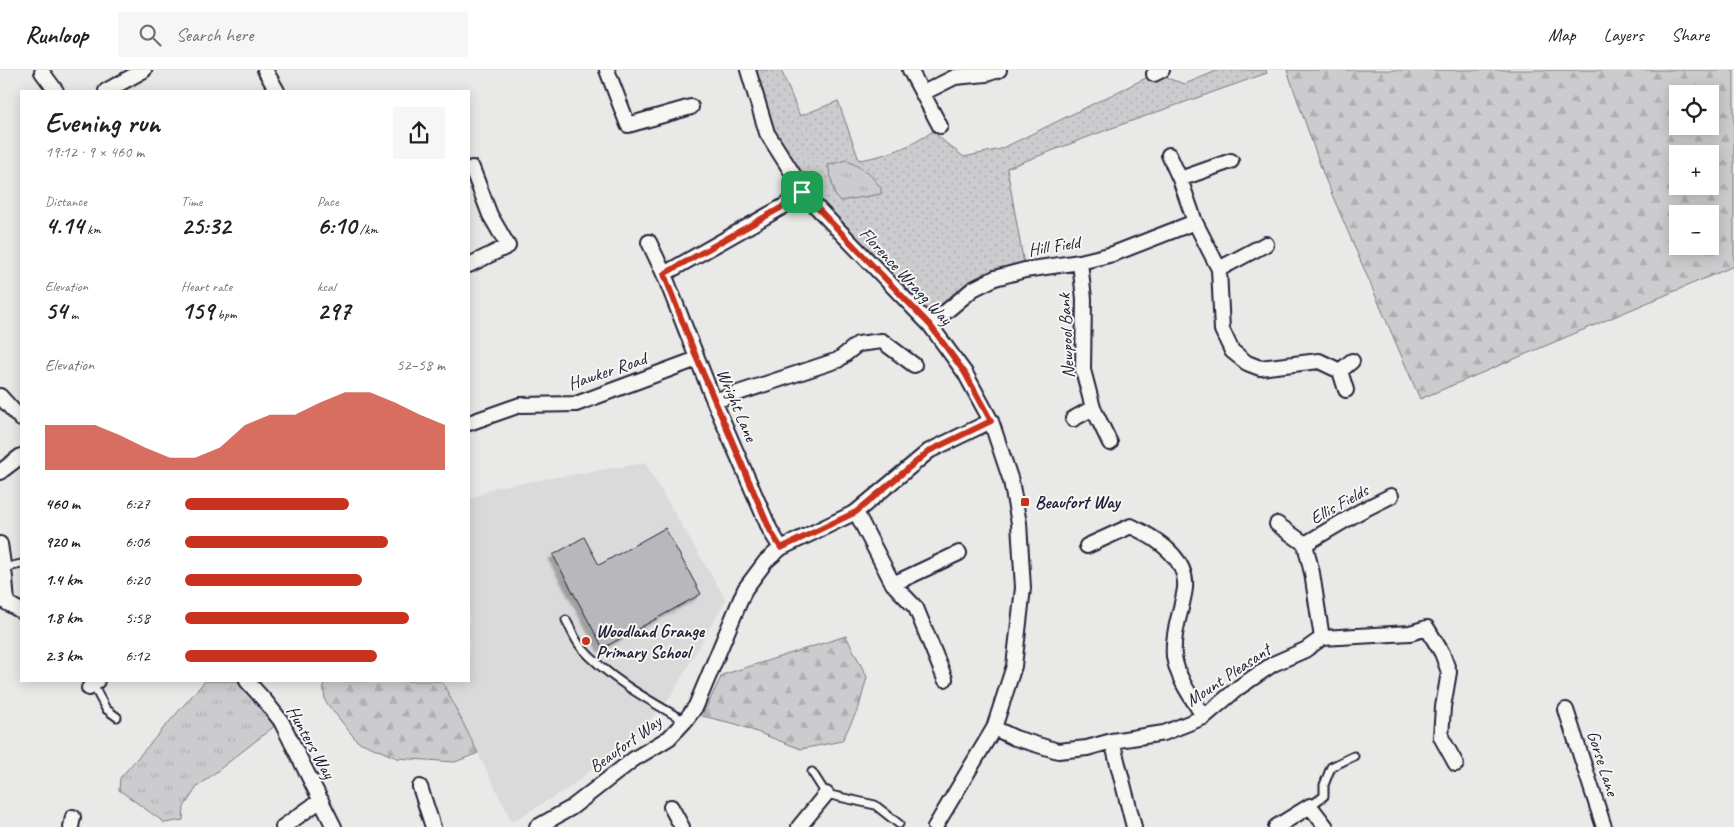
<!DOCTYPE html>
<meta charset="utf-8">
<style>
:root{--surface:#fff;--page:#f6f6f6;--text:#202124;--muted:#757577;--line:#e0e0e0;--accent:#c8321e}
body{margin:0;font-family:Caveat,sans-serif;background:var(--page);color:var(--text);height:100vh;display:flex;flex-direction:column;font-size:19px;white-space:nowrap}
*{box-sizing:border-box;margin:0}
p{font-size:16px;color:var(--muted)}
.icon{flex:none;width:28px;height:28px;fill:none;stroke:currentColor;stroke-width:2;stroke-linecap:round;stroke-linejoin:round}
.map{position:relative;flex:1;overflow:hidden}
.sheet{position:absolute;left:20px;top:20px;width:450px;height:592px;display:flex;flex-direction:column;background:var(--surface);border-radius:0px;box-shadow:0 2px 12px #0003}
.sheet>*{flex:none}
.buttons{position:absolute;left:1669px;top:15px;display:grid;gap:10px}
.buttons a{display:grid;place-items:center;width:50px;height:50px;border-radius:0px;background:var(--surface);box-shadow:0 2px 12px #0003;font-size:25px}
.pin{position:absolute;display:grid;place-items:center;width:42px;height:42px;color:#fff;margin:-21px;border-radius:10px;box-shadow:0 2px 8px #0006}
.round{display:grid;place-items:center;flex:none;width:52px;height:52px;border-radius:0px;background:var(--page)}
.overview{display:flex;align-items:center;justify-content:space-between;height:85px;padding:0 25px}
h1{font-size:28px;font-weight:600;line-height:38px}
.metrics{display:grid;grid-template-columns:repeat(3,1fr);gap:8px;height:85px;padding:5px 25px}
.metrics div{display:grid;align-content:center}
.metrics b{font-size:25px;font-weight:600}
.metrics small{font-size:14px;font-weight:400}
.metrics p{font-size:14px}
.chart{height:140px;padding:10px 25px}
.chart p{display:flex;justify-content:space-between}
.chart svg{width:100%;height:90px;margin-top:5px;fill:var(--accent);opacity:.7}
ul{padding:0 25px;list-style:none;font-size:16px}
li{display:grid;grid-template-columns:80px 60px 1fr;align-items:center;height:38px}
li i{height:12px;border-radius:6px;background:var(--accent)}
header{display:flex;align-items:center;gap:30px;box-sizing:border-box;height:70px;padding:0 25px;background:var(--surface);border-bottom:1px solid var(--line)}
header strong{font-size:24px}
nav{display:flex;gap:28px;margin-inline-start:auto;font-size:18px}
.search{width:350px;height:45px;background:var(--page);display:flex;align-items:center;gap:12px;box-sizing:border-box;padding:0 18px;border-radius:0px;color:var(--muted);font-size:19px}
.map>svg:first-child{display:block}
</style>
<header>
<strong>Runloop</strong>
<div class="search"><svg class="icon" aria-label="search" viewBox="0 0 24 24"><circle cx="10" cy="10" r="6"/><path d="M15 15l6 6"/></svg>Search here</div>
<nav><a>Map</a><a>Layers</a><a>Share</a></nav>
</header>
<div class="map">
<svg width="1734" height="757" viewBox="0 0 1734 757">
<defs>
<pattern id="grass-dots" width="8" height="8" patternUnits="userSpaceOnUse" patternTransform="scale(1.25)"><rect width="8" height="8" fill="#ccccce"/><path d="M2 2h.1M6 6h.1" fill="none" stroke="#afafb2" stroke-width="1.8" stroke-linecap="round"/></pattern>
<pattern id="forest-firs" width="22" height="20" patternUnits="userSpaceOnUse" patternTransform="scale(1.25)"><rect width="22" height="20" fill="#ccccce"/><path d="M5 1l3.5 6h-7zM16 11l3.5 6h-7z" fill="#afafb2"/></pattern>
<pattern id="park-tufts" width="24" height="20" patternUnits="userSpaceOnUse" patternTransform="scale(1.25)"><rect width="24" height="20" fill="#ccccce"/><path d="M3 7l-1-3M5 7V3M7 7l1-3M15 17l-1-3M17 17v-4M19 17l1-3" fill="none" stroke="#afafb2"/></pattern>
<filter id="shadow"><feDropShadow dx="-4.5" dy="4.5" stdDeviation="1" flood-color="#0004"/></filter>
</defs>
<rect width="100%" height="100%" fill="#e9e9e7"/>
<filter id="ink" filterUnits="userSpaceOnUse"><feTurbulence type="fractalNoise" baseFrequency=".02" numOctaves="2"/><feDisplacementMap in="SourceGraphic" scale="10" xChannelSelector="R" yChannelSelector="G"/><feConvolveMatrix kernelMatrix="1 2 1 2 8 2 1 2 1" color-interpolation-filters="sRGB"/></filter>
<g filter="url(#ink)">
<path fill="#dadada" d="M645 393 726 530 669 629 645 655 570 717 512 752 442 611H469V430L495 417Z"/>
<path fill="url(#grass-dots)" stroke="#777784" d="M748 0H781L800 46 838 31 859 90C886 86 911 77 933 61L947 74 964 87 1001 79 1154 4 1185 14 1219 0H1266L1267 3 1109 59 1007 98 1025 200 973 219 930 255 813 130 767 63Z"/>
<path fill="url(#forest-firs)" stroke="#777784" fill-rule="evenodd" d="M1287 0H1734V196L1420 329 1324 106ZM1678 24H1710V56H1678ZM1678 84H1710V116H1678ZM1678 144H1710V176H1678Z
M846 566 867 607 859 637 842 671 801 679 736 654 702 646 722 605Z
M323 611H442L478 683 455 692 397 688 357 671 325 631Z"/>
<path fill="url(#park-tufts)" stroke="#777784" d="M846 90 868 102 881 118V124L840 131 835 125 828 95Z
M205 611H239L266 632 281 651 197 717 184 737 183 750 165 753 119 720 120 708Z"/>
<path fill="#b8b8bc" stroke="#22223b" filter="url(#shadow)" d="M665 458 701 524 603 578 553 485 584 467 599 495Z"/>
<g fill="none" stroke-linecap="round" stroke-linejoin="round">
<g stroke="#22223b" stroke-width="11">
<path id="lane" d="M4 498 21 494
M566 550C571 559 575 570 581 577 608 608 650 631 685 651
M93 615 106 639 117 647
M812 702 826 724 875 735 899 754
M1310 736 1324 726V715L1331 697 1354 686"/>
</g>
<g stroke="#22223b" stroke-width="18">
<path id="street" d="M265 0 277 21
M607 0 628 55 691 37
M748 0 767 63 793 104 802 122 930 255 965 303 991 351 1011 411 1019 453 1023 518 1014 596 994 658 935 757
M910 0 940 56
M42 2 56 21
M1154 4 1162 0
M106 21 144 0
M923 23 955 7 986 4 999 0
M1169 85 1180 109 1195 152 1219 199 1222 260 1232 281 1247 293 1260 298 1319 291 1340 301 1346 320
M1180 109 1231 91
M649 172 664 204 714 331 770 460 781 478
M1080 192 1084 229 1083 300 1093 338 1110 373
M469 195 508 176 490 145 472 98
M1219 199 1266 174
M664 204 784 136 802 122
M930 255 973 219 995 208 1025 200 1080 192 1113 184 1195 152
M1340 301 1352 291
M0 326 21 349
M714 331 838 290 858 274 882 271 914 295
M1073 349 1093 338
M469 353 520 335 576 334 697 289
M0 402 21 386
M856 442 893 514 916 538 945 609
M1277 454 1305 474 1312 503 1322 568
M0 474 5 508 7 533 21 541
M1305 474 1359 442 1391 426
M1087 476 1131 456C1154 467 1188 487 1185 518 1182 541 1172 562 1174 586 1177 608 1192 628 1204 647
M893 514 959 483
M247 611 266 632 281 651 334 757
M89 618 97 611
M1566 640 1604 757
M994 658 1015 668 1058 681 1087 678 1112 671 1164 663 1204 647 1238 618 1273 594 1305 580 1322 568 1410 563 1427 558 1442 583 1449 602 1443 637 1441 667 1456 694
M1112 671 1134 757
M420 717 433 757
M671 737 682 757
M71 757 73 747
M283 757 321 730
M537 757 571 738 634 689 669 668 685 651 696 636 745 519 766 491 781 478 856 442 929 381 991 351
M799 757 826 724
M1276 757 1310 736 1326 757"/>
</g>
<use href="#lane" stroke="#f6f6f2" stroke-width="7"/>
<use href="#street" stroke="#f6f6f2" stroke-width="14"/>
</g>
</g>
<g fill="none" stroke-linecap="round" stroke-linejoin="round" filter="url(#ink)">
<g stroke="#fff" stroke-width="10">
<path id="route" d="M802 122 930 255 965 303 991 351 929 381 856 442 781 478 770 460 697 289 664 204 784 136Z"/>
</g>
<use href="#route" stroke="#c8321e" stroke-width="6"/>
</g>
<g fill="#c8321e" stroke="#f6f6f2" stroke-width="2">
<rect x="1020" y="427" width="10" height="10" rx="2.5"/>
<circle cx="586" cy="571" r="5"/>
</g>
<g text-anchor="middle" stroke-width="4" stroke-linejoin="round" paint-order="stroke">
<g font-size="18" fill="#22223b" stroke="#f6f6f2">
<text transform="translate(1054 176) rotate(-9)" y="6">Hill Field</text>
<text transform="translate(906 206) rotate(47)" y="6">Florence Wragg Way</text>
<text transform="translate(1066 266) rotate(-93)" y="6">Newpool Bank</text>
<text transform="translate(607 301) rotate(-19)" y="6">Hawker Road</text>
<text transform="translate(737 335) rotate(67)" y="6">Wright Lane</text>
<text transform="translate(1339 434) rotate(-29)" y="6">Ellis Fields</text>
<text transform="translate(1228 605) rotate(-34)" y="6">Mount Pleasant</text>
<text transform="translate(311 672) rotate(61)" y="6">Hunters Way</text>
<text transform="translate(625 674) rotate(-36)" y="6">Beaufort Way</text>
<text transform="translate(1603 693) rotate(72)" y="6">Gorse Lane</text>
</g>
<g font-size="18" font-weight="bold" fill="#22223b" stroke="#f6f6f2" text-anchor="start">
<text x="1035" y="438">Beaufort Way</text>
<text x="596" y="567">Woodland Grange<tspan x="596" dy="21">Primary School</tspan></text>
</g>
</g>
</svg>
<div class="buttons">
<a><svg class="icon" aria-label="locate" viewBox="0 0 24 24"><circle cx="12" cy="12" r="6"/><path d="M12 2v4M12 18v4M2 12h4M18 12h4"/></svg></a>
<a>+</a>
<a>−</a>
</div>
<div class="pin" style="left:802px;top:122px;background:#1e9e55"><svg class="icon" aria-label="arrive" viewBox="0 0 24 24"><path d="M6 21V4h12l-3 4 3 4H6"/></svg></div>
<section class="sheet">
<div class="overview"><div><h1>Evening run</h1><p>19:12 · 9 × 460 m</p></div><a class="round"><svg class="icon" aria-label="share" viewBox="0 0 24 24"><path d="M12 15V3M7 8l5-5 5 5M5 13v7h14v-7"/></svg></a></div>
<div class="metrics">
<div><p>Distance</p><b>4.14<small> km</small></b></div>
<div><p>Time</p><b>25:32</b></div>
<div><p>Pace</p><b>6:10<small> /km</small></b></div>
</div>
<div class="metrics">
<div><p>Elevation</p><b>54<small> m</small></b></div>
<div><p>Heart rate</p><b>159<small> bpm</small></b></div>
<div><p>kcal</p><b>297</b></div>
</div>
<div class="chart"><p><span>Elevation</span>52–58 m</p>
<svg viewBox="0 0 160 44" preserveAspectRatio="none"><path d="M0 44V22L10 22L20 22L30 27L40 33L50 38L60 38L70 33L80 22L90 17L100 17L110 11L120 6L130 6L140 11L150 17L160 22V44z"/></svg>
</div>
<ul>
<li><b>460 m</b>6:27<i style="width:63%"></i></li>
<li><b>920 m</b>6:06<i style="width:78%"></i></li>
<li><b>1.4 km</b>6:20<i style="width:68%"></i></li>
<li><b>1.8 km</b>5:58<i style="width:86%"></i></li>
<li><b>2.3 km</b>6:12<i style="width:74%"></i></li>
</ul>
</section>
</div>
